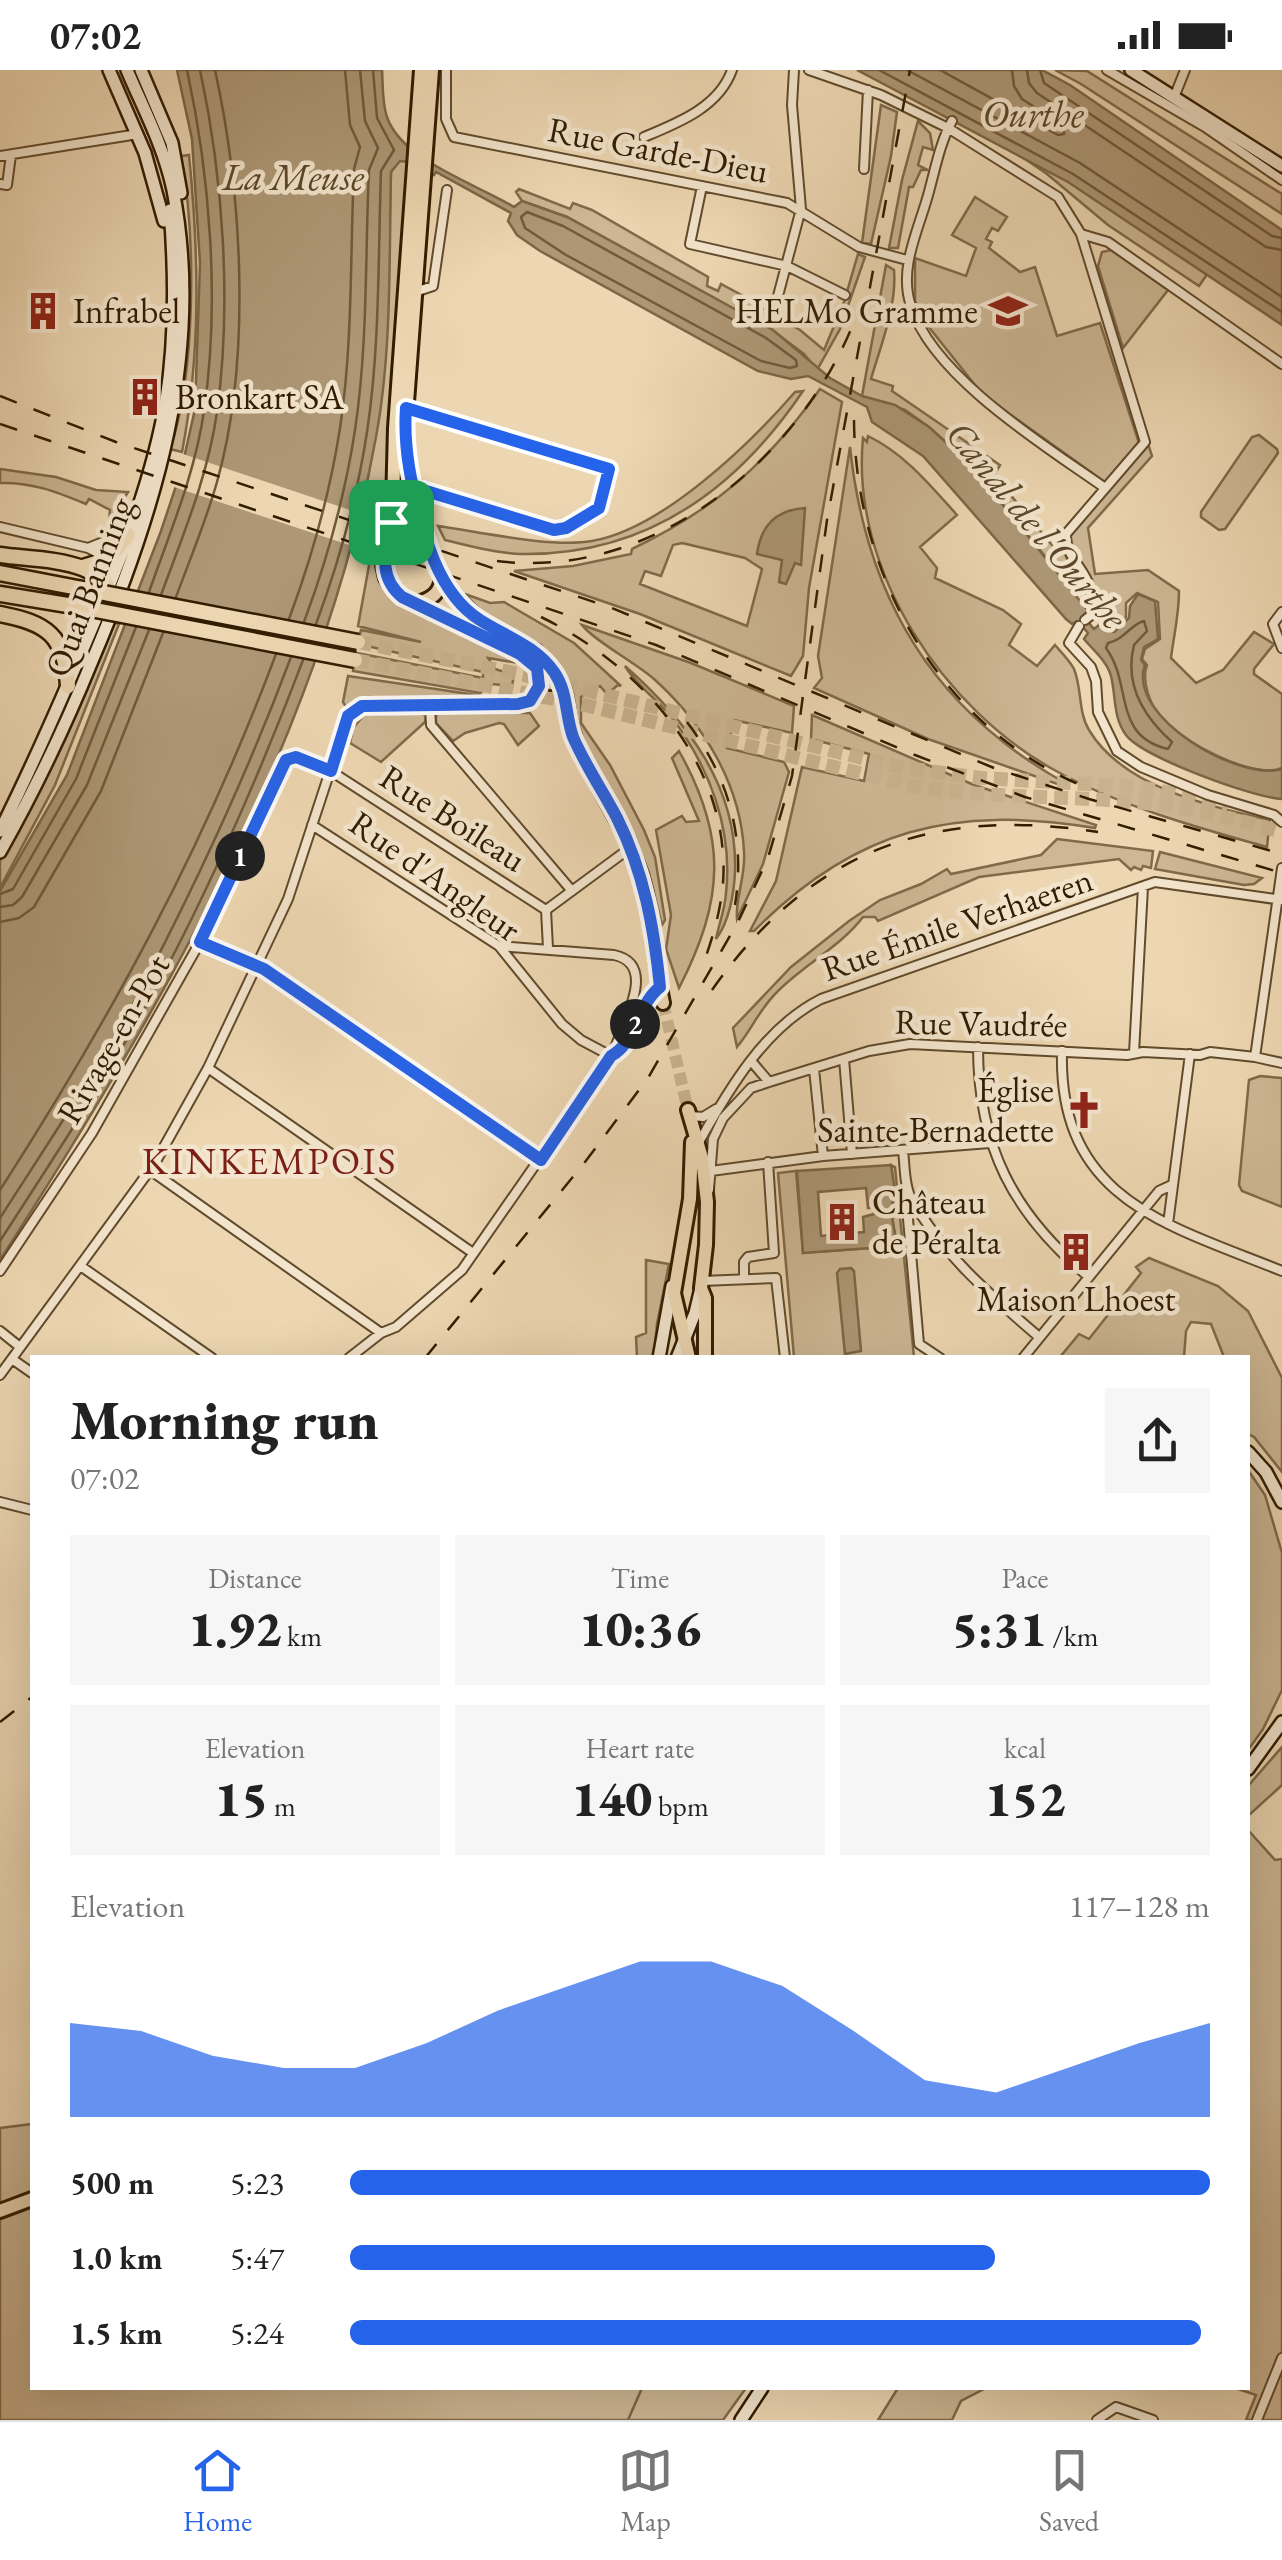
<!DOCTYPE html>
<meta charset="utf-8">
<style>
:root{--surface:#fff;--page:#f6f6f6;--text:#222;--muted:#767676;--line:#e0e0e0;--accent:#2563eb}
body{margin:0;font-family:"EB Garamond",serif;background:var(--page);color:var(--text);height:100vh;display:flex;flex-direction:column;font-size:38px;white-space:nowrap}
*{box-sizing:border-box;margin:0}
p{font-size:32px;color:var(--muted)}
.icon{flex:none;width:55px;height:55px;fill:none;stroke:currentColor;stroke-width:2;stroke-linecap:round;stroke-linejoin:round}
.map{position:relative;flex:1;overflow:hidden}
.drawer{position:absolute;left:30px;top:1285px;width:1220px;height:1035px;display:flex;flex-direction:column;background:var(--surface);border-radius:0px;box-shadow:0 10px 40px #0002}
.drawer>*{flex:none}
.pin{position:absolute;display:grid;place-items:center;width:85px;height:85px;color:#fff;margin:-42px;border-radius:20px;box-shadow:0 5px 15px #0006}
.km{position:absolute;width:50px;height:50px;margin:-25px;border-radius:50%;background:#222;color:#fff;font-size:28px;line-height:50px;text-align:center}
.round{display:grid;place-items:center;flex:none;width:105px;height:105px;border-radius:0px;background:var(--page)}
.overview{display:flex;align-items:center;justify-content:space-between;height:170px;padding:0 40px}
h1{font-size:55px;font-weight:800;line-height:75px}
.figures{display:grid;grid-template-columns:repeat(3,1fr);gap:15px;height:170px;padding:10px 40px}
.figures div{display:grid;align-content:center;border-radius:0px;background:var(--page);text-align:center}
.figures b{font-size:50px;font-weight:800}
.figures small{font-size:28px;font-weight:400}
.figures p{font-size:28px}
.chart{height:280px;padding:20px 40px}
.chart p{display:flex;justify-content:space-between}
.chart svg{width:100%;height:180px;margin-top:10px;fill:var(--accent);opacity:.7}
ul{padding:0 40px;list-style:none;font-size:32px}
li{display:grid;grid-template-columns:160px 120px 1fr;align-items:center;height:75px}
li i{height:25px;border-radius:12px;background:var(--accent)}
.status{display:flex;justify-content:space-between;align-items:center;height:70px;padding:0 50px;background:var(--surface);direction:ltr}
.status svg{height:28px;fill:currentColor}
.tabs{display:flex;justify-content:space-around;align-items:center;height:140px;border-top:2px solid var(--line);background:var(--surface);font-size:28px;color:var(--muted)}
.tabs a{display:grid;justify-items:center;gap:5px}
.tabs .on{color:var(--accent)}
.map>svg:first-child{display:block}
</style>
<div class="status"><b>07:02</b><svg viewBox="0 0 49 12"><path d="M0 12V9h3v3zM5 12V6h3v6zM10 12V3h3v9zM15 12V0h3v12zM26 1h20v11H26zM47 4h2v5h-2z"/></svg></div>
<div class="map">
<svg width="1282" height="2350" viewBox="0 0 1282 2350">
<rect width="100%" height="100%" fill="#edd7b2"/>
<filter id="stains"><feTurbulence type="fractalNoise" baseFrequency=".002" numOctaves="4"/><feColorMatrix values="0 0 0 0 .2 0 0 0 0 .09 0 0 0 0 .02 0 0 0 .5 -.17"/></filter>
<radialGradient id="worn" r=".72"><stop offset=".6" stop-color="#630" stop-opacity="0"/><stop offset="1" stop-color="#630" stop-opacity=".3"/></radialGradient>
<path fill="#cdb794" stroke="#806a4a" stroke-width="2.5" fill-rule="evenodd" d="M1055 0 1087 1 1282 124V144L1081 14Z
M881 35 897 42 891 86 871 174 862 173Z
M918 51 930 63 933 80 923 77 918 95 928 100H921L913 117H909L898 178H889L902 110Z
M1006 76 1118 139 1210 200 1199 216 1108 155 1047 104Z
M189 85C199 184 201 284 182 382L170 379C196 303 196 165 181 86Z
M403 90 409 92 389 432 364 428C386 320 388 212 391 102L396 93Z
M519 119 570 139 573 133 592 140 708 207 707 216 718 221 721 214 760 235 763 239 800 260 824 280 844 232 858 184 865 187 840 259 817 300 804 284 772 260 567 147 522 131 516 122Z
M975 127 1007 147 998 161 992 158 986 169 992 172 989 178 1020 202 1035 197 1057 266 1100 253 1139 373 1105 412 983 325 924 251 915 231V188L966 206 976 178 952 165Z
M1111 180 1168 220 1123 278 1098 196 1102 182Z
M886 195 894 200C897 235 881 275 871 309L893 316 892 321 1000 395 994 405 1052 475 1063 480 1079 513 1070 517 970 394 929 357 905 340 862 326Z
M820 319 842 332 809 518 803 586 791 606 640 544 514 501 573 496 631 484 632 479C715 439 767 394 820 319ZM682 473 745 488 762 499 747 556 640 514 645 501 661 506 673 475Z
M803 321C736 420 645 486 521 484 496 483 469 476 445 470L438 456C480 462 551 478 592 471 662 459 749 375 795 322Z
M1259 365 1277 379 1278 383 1225 459 1219 460 1201 447V442L1252 367Z
M868 366C905 384 930 415 957 445L920 477 937 498 935 508 1003 540 1021 554 1009 575 1037 596 1055 575C1061 582 1070 591 1074 599 1082 618 1078 642 1089 660 1123 717 1208 736 1270 750L1267 777C1199 758 1120 736 1058 702 944 641 850 500 863 368L867 372Z
M1148 374 1152 386 1088 458 1095 504 1148 500 1179 521C1179 545 1174 564 1171 588L1196 613 1223 600 1254 562 1274 574 1254 599V604L1282 624V698C1254 711 1179 670 1161 648 1150 635 1141 610 1147 595L1142 589 1145 579 1160 569 1158 532 1137 523 1126 533V547L1111 562 1102 556 1109 549 1107 544 1111 538C1094 516 1071 494 1069 465Z
M850 377C866 528 933 640 1067 714L1066 717 928 669 814 618 822 608 818 586Z
M0 399 56 407 96 420 128 422 109 452 110 440 89 429 86 434C57 422 32 412 0 413Z
M370 490 376 491 381 515 399 534 517 590 518 593 488 588 495 599 514 605 512 616 492 614 480 623 353 601 357 583 483 608V602L358 574 361 560 421 572 358 556Z
M465 524 490 533 504 532 574 573 621 616 618 615 607 624 600 616 581 627V653L610 695 644 760 655 787 665 850 662 855 649 803 635 766 585 674 562 599 541 575 486 546Z
M113 552 119 554 55 715 0 818V791Z
M582 555 691 593 794 636 792 663 734 650 727 678 784 692 789 702 763 794 737 849C735 829 746 805 744 782 741 715 704 654 654 609 636 593 593 570 582 555Z
M625 596C687 651 738 716 735 802 734 824 729 852 716 869 719 854 725 839 726 823 733 760 710 698 672 648 658 630 636 615 625 596Z
M348 606 510 630 375 631 369 627 346 637 343 632Z
M420 642 426 646 425 652 381 692 350 673 353 658 364 645Z
M440 642 530 643 539 656 518 675 504 654 499 653 465 663 453 671 436 653V645Z
M812 645 974 715 1096 755 1095 758C954 735 856 758 754 861H750L776 811 802 697 864 711 869 684 811 669Z
M679 681C728 768 724 830 679 918L666 879 671 845 656 760 682 746 686 752 699 751 672 688Z
M1057 769 1153 781 1151 798 1143 796 1141 800 1134 797 1131 800 1119 789 979 807 878 851 875 847H863C841 876 805 894 779 920 758 940 754 957 737 977L733 958 791 897 849 851 880 830 921 814 947 799 951 804 1041 785Z
M1160 782 1262 808 1254 814 1244 815 1155 799Z
M1260 1006 1282 1008V1137L1242 1121 1239 1115 1249 1010Z
M891 1095 895 1097 914 1287H794L778 1103 796 1101 803 1183 897 1176 891 1141 894 1121Z
M1149 1188 1218 1216 1248 1241 1282 1308V1402L1254 1367 1248 1364V1288L1224 1287 1211 1254 1191 1252 1186 1261 1184 1287H1060L1079 1264 1089 1269 1141 1203 1136 1197Z
M646 1190 669 1194 657 1254 654 1287H637L636 1267 646 1263Z
M1248 1400 1265 1425 1282 1483V1620L1263 1659 1248 1680Z
M1282 1677V1715L1248 1746V1716Z
M1248 1760 1275 1790 1282 1789V2350H1246L1256 2325 1235 2318H1248Z
M32 2054V2318H746L723 2350H0V2058Z
M898 2318H986L961 2331 952 2350H878Z"/>
<path fill="#ad9775" stroke="#7c6646" stroke-width="2.5" fill-rule="evenodd" d="M177 0H382C383 15 382 33 387 47 402 91 477 114 514 137L522 131 567 147 773 260 830 308 862 326 895 335 929 357 970 394 1088 541 1083 546 1094 559 1099 555 1114 562 1129 548 1130 536 1138 524 1155 531 1158 569 1144 577 1141 590 1145 595C1126 647 1240 712 1282 699V729C1254 728 1142 687 1126 665 1113 648 1116 626 1111 606 1107 591 1093 580 1084 569L1088 563 1077 551 1072 554 1066 549 923 386 872 352 867 337 808 306 791 309 758 301 540 181 517 165 508 151 511 143 436 102 434 105 409 92 400 91 391 102C389 189 392 281 376 367 322 664 161 939 0 1190V821L67 705 161 461 181 401 195 339 200 193 192 69Z
M857 0H1042L1070 15 1282 160V255L1068 112Z
M805 438 801 495 795 493 786 514 779 512 782 490 757 484C761 455 776 440 805 438Z
M891 1095 895 1121 891 1141 897 1176 803 1183 797 1101ZM866 1118 868 1138H873L874 1144 863 1147 864 1162 821 1166 818 1122Z
M851 1198 854 1201 861 1281 845 1284 837 1203 840 1199Z"/>
<path fill="#edd7b2" d="M180 383 365 445 358 478 171 416Z
M133 520 331 558 318 591 122 554Z"/>
<g fill="none" stroke-linecap="round" stroke-linejoin="round">
<path stroke="#705a3a" stroke-width="2.5" d="M879 0 1073 104 1282 242
M907 0 1080 93 1282 227
M940 0 1058 65 1064 64V56L1022 29 1014 16 1012 0
M1027 0 1029 13 1037 23 1266 177 1282 180
M1040 0 1044 13 1272 166 1282 168
M527 142 563 156 766 268 796 290 797 296 790 298 761 291 566 185 525 158 521 147Z
M149 522C170 462 195 404 204 341 220 233 210 105 187 0
M161 525C183 465 208 406 217 342 232 234 223 106 200 0
M176 527C190 489 206 451 217 412 252 288 242 124 215 0
M289 549C312 487 330 423 340 358 353 273 350 185 354 99L360 77 350 55 345 0
M1144 551 1147 561 1134 575C1124 614 1144 647 1172 672L1168 679C1112 666 1133 615 1106 578L1108 573C1124 570 1131 554 1144 551Z
M304 552C327 490 345 426 355 360 368 274 365 186 369 100L378 78 365 51 360 0
M316 554C339 492 357 428 367 362 380 276 378 188 381 101L394 80 377 48 373 0
M0 824 13 819 76 709 136 557
M0 837 13 835 22 827 87 715 149 560
M0 852 19 848 34 837 101 721 163 563
M0 1120C112 946 203 779 276 584
M0 1148C48 1073 98 999 140 921 197 812 248 702 291 587
M0 1171C51 1092 103 1013 149 931 209 821 259 706 303 590"/>
<path stroke="#7c6646" stroke-width="2.5" d="M628 2350 642 2318"/>
<path stroke="#c8b28e" stroke-width="12" stroke-dasharray="12 6" stroke-linecap="butt" d="M663 933 688 1040"/>
<path stroke="#c8b28e" stroke-width="14" stroke-dasharray="14 7" stroke-linecap="butt" d="M358 572 524 605 899 697 981 708 1139 717 1228 734
M355 590 585 635 915 717C994 729 1074 725 1154 734 1197 739 1240 750 1282 762"/>
<g stroke="#614b2c" stroke-width="12">
<path id="street" d="M446 0V49L454 67 787 133 859 177 907 190
M809 0 881 25 948 58 1058 127 1081 164 1145 372 1066 464C1065 487 1085 498 1090 518 1093 528 1089 533 1095 542L1085 550
M1107 0 1205 57 1282 110
M1175 25 1185 0
M952 51C939 74 934 106 926 132 916 165 899 201 911 236 933 307 1047 377 1105 418
M644 67C678 53 719 37 732 0
M0 86 138 64
M864 99 868 20
M0 114 7 115 11 85
M702 116 690 174 787 196 845 225
M1081 164 1108 172 1282 294
M415 222 433 216 447 120
M774 241 801 139 792 35 794 0
M406 338 609 399 599 438 566 457 554 460 413 417
M0 457 88 478 109 489
M88 478 108 470 132 446
M1282 542 1273 554 1282 578
M1079 556 1069 573 1091 597 1096 611 1098 642 1117 681 1141 697 1208 725 1274 745 1282 752
M430 636 431 655 572 821
M312 755 499 876 562 954 581 970 611 986
M200 872 264 899 541 1090
M499 876 614 885C661 895 619 957 613 985
M548 878 546 840 630 778
M978 977C978 1076 1013 1144 1089 1207
M1062 981C1058 1130 1168 1155 1282 1201
M1134 983 1143 817
M1255 987 1282 798
M844 989 852 1084
M752 992 769 1012
M208 998 473 1183
M814 999 823 1086
M690 1046 703 1047 716 1039
M699 1072C729 1019 765 957 821 929L1155 812 1282 830
M903 1081C905 1095 904 1115 911 1128 942 1184 990 1225 1039 1267
M150 1100 381 1263
M711 1101 823 1086 990 1073
M709 1120 713 1069 723 1048 751 1018 769 1012 869 981 910 974 1127 985 1143 982 1200 985 1210 982 1255 987 1282 993
M910 1127 908 1149 919 1274 940 1288
M1168 1154 1190 984
M82 1197 212 1288
M0 1201 92 1063 200 872 286 690 296 687 326 698 546 840
M744 1209V1192L748 1187 774 1183 768 1092
M702 1211 776 1208 785 1288
M0 1261 20 1277
M349 1288 381 1263 396 1257 462 1200 611 986C636 973 637 935 659 918
M1023 1288 1159 1121 1172 1115
M12 1289 32 1303
M0 1305 155 1093 208 998 288 829 348 646 362 636 518 635 530 631 539 616 537 598
M0 1432 32 1440
M1097 2350 1116 2337 1153 2350
M1257 2350 1282 2288"/>
</g>
<g stroke="#321c00" stroke-width="16">
<path id="secondary" d="M109 0 145 83 164 151
M141 0 172 73 181 123
M1131 0 1282 96
M0 761C34 693 64 624 94 553 124 481 153 407 166 330 176 267 175 203 170 140
M0 782C35 720 65 657 92 591 155 443 205 283 173 120 164 77 144 40 127 0
M659 1288 672 1216
M677 1288 695 1243 701 1218
M1248 1382 1266 1402 1282 1432
M1248 1699 1282 1652
M741 2350 762 2318"/>
</g>
<g stroke="#321c00" stroke-width="18">
<path id="primary" d="M421 0 395 358 393 435 383 495 386 508 402 527 520 584 545 604 551 613
M432 0 405 359C407 414 428 514 475 547 505 568 539 577 559 610 570 627 566 650 574 668 594 715 625 756 641 805 654 847 654 890 663 933
M416 534C431 529 441 524 442 506
M688 1040 702 1088 707 1132 706 1175 701 1218 705 1228V1288
M689 1288 674 1223 690 1129 692 1072
M0 2141 32 2129"/>
</g>
<g stroke="#321c00" stroke-width="19">
<path id="highway" d="M0 485C38 491 114 486 114 540
M83 497 109 489 128 465
M0 503 83 519
M0 524 80 537
M0 544C47 553 65 565 68 616"/>
</g>
<use href="#street" stroke="#f3e5cd" stroke-width="8"/>
<use href="#secondary" stroke="#f3e5cd" stroke-width="11"/>
<use href="#primary" stroke="#edd7b2" stroke-width="12"/>
<use href="#highway" stroke="#edd7b2" stroke-width="14"/>
<path stroke="#321c00" stroke-width="2.5" stroke-dasharray="18 18" stroke-linecap="butt" d="M0 326 116 372 612 538 994 698 1089 729 1282 784
M854 350C855 502 936 653 1080 715
M0 354 656 575 915 685 1025 727 1282 803
M497 491C654 511 802 387 856 247
M541 547C632 591 716 679 723 784 726 820 717 855 705 889
M687 652C728 706 746 767 735 835
M712 920C811 780 932 736 1098 762
M425 1288 585 1092 648 1008 738 852 768 788 792 706 827 450 910 0
M0 1652 32 1627"/>
<g stroke="#321c00" stroke-width="19" stroke-linecap="butt">
<path id="highway-bridge" d="M83 519 358 572
M80 537 355 590"/>
</g>
<use href="#highway-bridge" stroke="#edd7b2" stroke-width="14"/>
</g>
<g fill="none" stroke-linecap="round" stroke-linejoin="round">
<g stroke="#fff" stroke-width="20">
<path id="route" d="M391 452C386 482 377 506 402 527L520 584 537 598 539 616 530 631 518 634 362 636 348 646 331 701 296 687 286 690 200 872 264 899 541 1090 611 986C636 973 637 935 660 917 654 858 644 802 617 748 603 721 585 695 573 667 565 645 568 622 554 602 536 576 505 566 480 550 437 523 423 463 413 417L554 460 566 458 599 438 609 399 406 338C403 379 412 416 422 456L407 447 391 452"/>
</g>
<use href="#route" stroke="#2563eb" stroke-width="12"/>
</g>
<defs>
<g id="building-bare" transform="scale(3)"><path d="M-4-6H4V6H1V3H-1V6H-4ZM-2.5-4.3h1.7v1.8h-1.7ZM.8-4.3h1.7v1.8H.8ZM-2.5-1h1.7V.8h-1.7ZM.8-1h1.7V.8H.8Z" fill="#8f2418" stroke="#f3e5cd" stroke-width="2.5" paint-order="stroke"/></g>
<g id="school-bare" transform="scale(3)"><path d="M0-5L7-2L0 1L-7-2ZM-4 1L0 2.5L4 1V4Q0 6-4 4Z" fill="#8f2418" stroke="#f3e5cd" stroke-width="2.5" paint-order="stroke"/></g>
<g id="church-bare" transform="scale(3)"><path d="M-1.2-6h2.4v3.5h3.3v2.4h-3.3V6h-2.4V-.1h-3.3v-2.4h3.3Z" fill="#8f2418" stroke="#f3e5cd" stroke-width="2.5" paint-order="stroke"/></g>
</defs>
<g fill-rule="evenodd">
<use href="#building-bare" x="43" y="241"/>
<use href="#school-bare" x="1008" y="241"/>
<use href="#building-bare" x="145" y="327"/>
<use href="#church-bare" x="1084" y="1040"/>
<use href="#building-bare" x="842" y="1152"/>
<use href="#building-bare" x="1076" y="1182"/>
</g>
<g text-anchor="middle" stroke-width="9" stroke-linejoin="round" paint-order="stroke">
<g font-size="35" fill="#321c00" stroke="#f3e5cd">
<text transform="translate(658 80) rotate(11)" y="12">Rue Garde-Dieu</text>
<text transform="translate(89 517) rotate(-69)" y="12">Quai Banning</text>
<text transform="translate(453 748) rotate(33)" y="12">Rue Boileau</text>
<text transform="translate(435 806) rotate(35)" y="12">Rue d'Angleur</text>
<text transform="translate(957 854) rotate(-19)" y="12">Rue Émile Verhaeren</text>
<text transform="translate(981 953) rotate(1)" y="12">Rue Vaudrée</text>
<text transform="translate(113 969) rotate(-60)" y="12">Rivage-en-Pot</text>
</g>
<g font-size="35" fill="#321c00" stroke="#f3e5cd" text-anchor="start">
<text x="73" y="253">Infrabel</text>
<text x="978" y="253" text-anchor="end">HELMo Gramme</text>
<text x="175" y="339">Bronkart SA</text>
<text x="1054" y="1032" text-anchor="end">Église<tspan x="1054" dy="40">Sainte-Bernadette</tspan></text>
<text x="872" y="1144">Château<tspan x="872" dy="40">de Péralta</tspan></text>
<text x="1076" y="1241" text-anchor="middle">Maison Lhoest</text>
</g>
<g font-size="38" font-style="italic" fill="#5d4729" stroke="#f3e5cd">
<text x="1033" y="57">Ourthe</text>
<text x="293" y="120">La Meuse</text>
<text transform="translate(1037 455) rotate(50)" y="13">Canal de l'Ourthe</text>
</g>
<g font-size="38" letter-spacing="2.5" fill="#7a1f14" stroke="#f3e5cd">
<text x="270" y="1104">KINKEMPOIS</text>
</g>
</g>
<rect width="100%" height="100%" filter="url(#stains)"/>
<rect width="100%" height="100%" fill="url(#worn)"/>
</svg>
<div class="pin" style="left:391px;top:452px;background:#1e9e55"><svg class="icon" aria-label="arrive" viewBox="0 0 24 24"><path d="M6 21V4h12l-3 4 3 4H6"/></svg></div>
<b class="km" style="left:240px;top:786px">1</b>
<b class="km" style="left:635px;top:954px">2</b>
<section class="drawer">
<div class="overview"><div><h1>Morning run</h1><p>07:02</p></div><a class="round"><svg class="icon" aria-label="share" viewBox="0 0 24 24"><path d="M12 15V3M7 8l5-5 5 5M5 13v7h14v-7"/></svg></a></div>
<div class="figures">
<div><p>Distance</p><b>1.92<small> km</small></b></div>
<div><p>Time</p><b>10:36</b></div>
<div><p>Pace</p><b>5:31<small> /km</small></b></div>
</div>
<div class="figures">
<div><p>Elevation</p><b>15<small> m</small></b></div>
<div><p>Heart rate</p><b>140<small> bpm</small></b></div>
<div><p>kcal</p><b>152</b></div>
</div>
<div class="chart"><p><span>Elevation</span>117–128 m</p>
<svg viewBox="0 0 160 44" preserveAspectRatio="none"><path d="M0 44V21L10 23L20 29L30 32L40 32L50 26L60 18L70 12L80 6L90 6L100 12L110 23L120 35L130 38L140 32L150 26L160 21V44z"/></svg>
</div>
<ul>
<li><b>500 m</b>5:23<i style="width:100%"></i></li>
<li><b>1.0 km</b>5:47<i style="width:75%"></i></li>
<li><b>1.5 km</b>5:24<i style="width:99%"></i></li>
</ul>
</section>
</div>
<nav class="tabs">
<a class="on"><svg class="icon" aria-label="home" viewBox="0 0 24 24"><path d="M3 11l9-7 9 7M6 9v11h12V9"/></svg>Home</a>
<a><svg class="icon" aria-label="map" viewBox="0 0 24 24"><path d="M3 6l6-2 6 2 6-2v14l-6 2-6-2-6 2zM9 4v14M15 6v14"/></svg>Map</a>
<a><svg class="icon" aria-label="saved" viewBox="0 0 24 24"><path d="M7 4h10v16l-5-4-5 4z"/></svg>Saved</a>
</nav>
